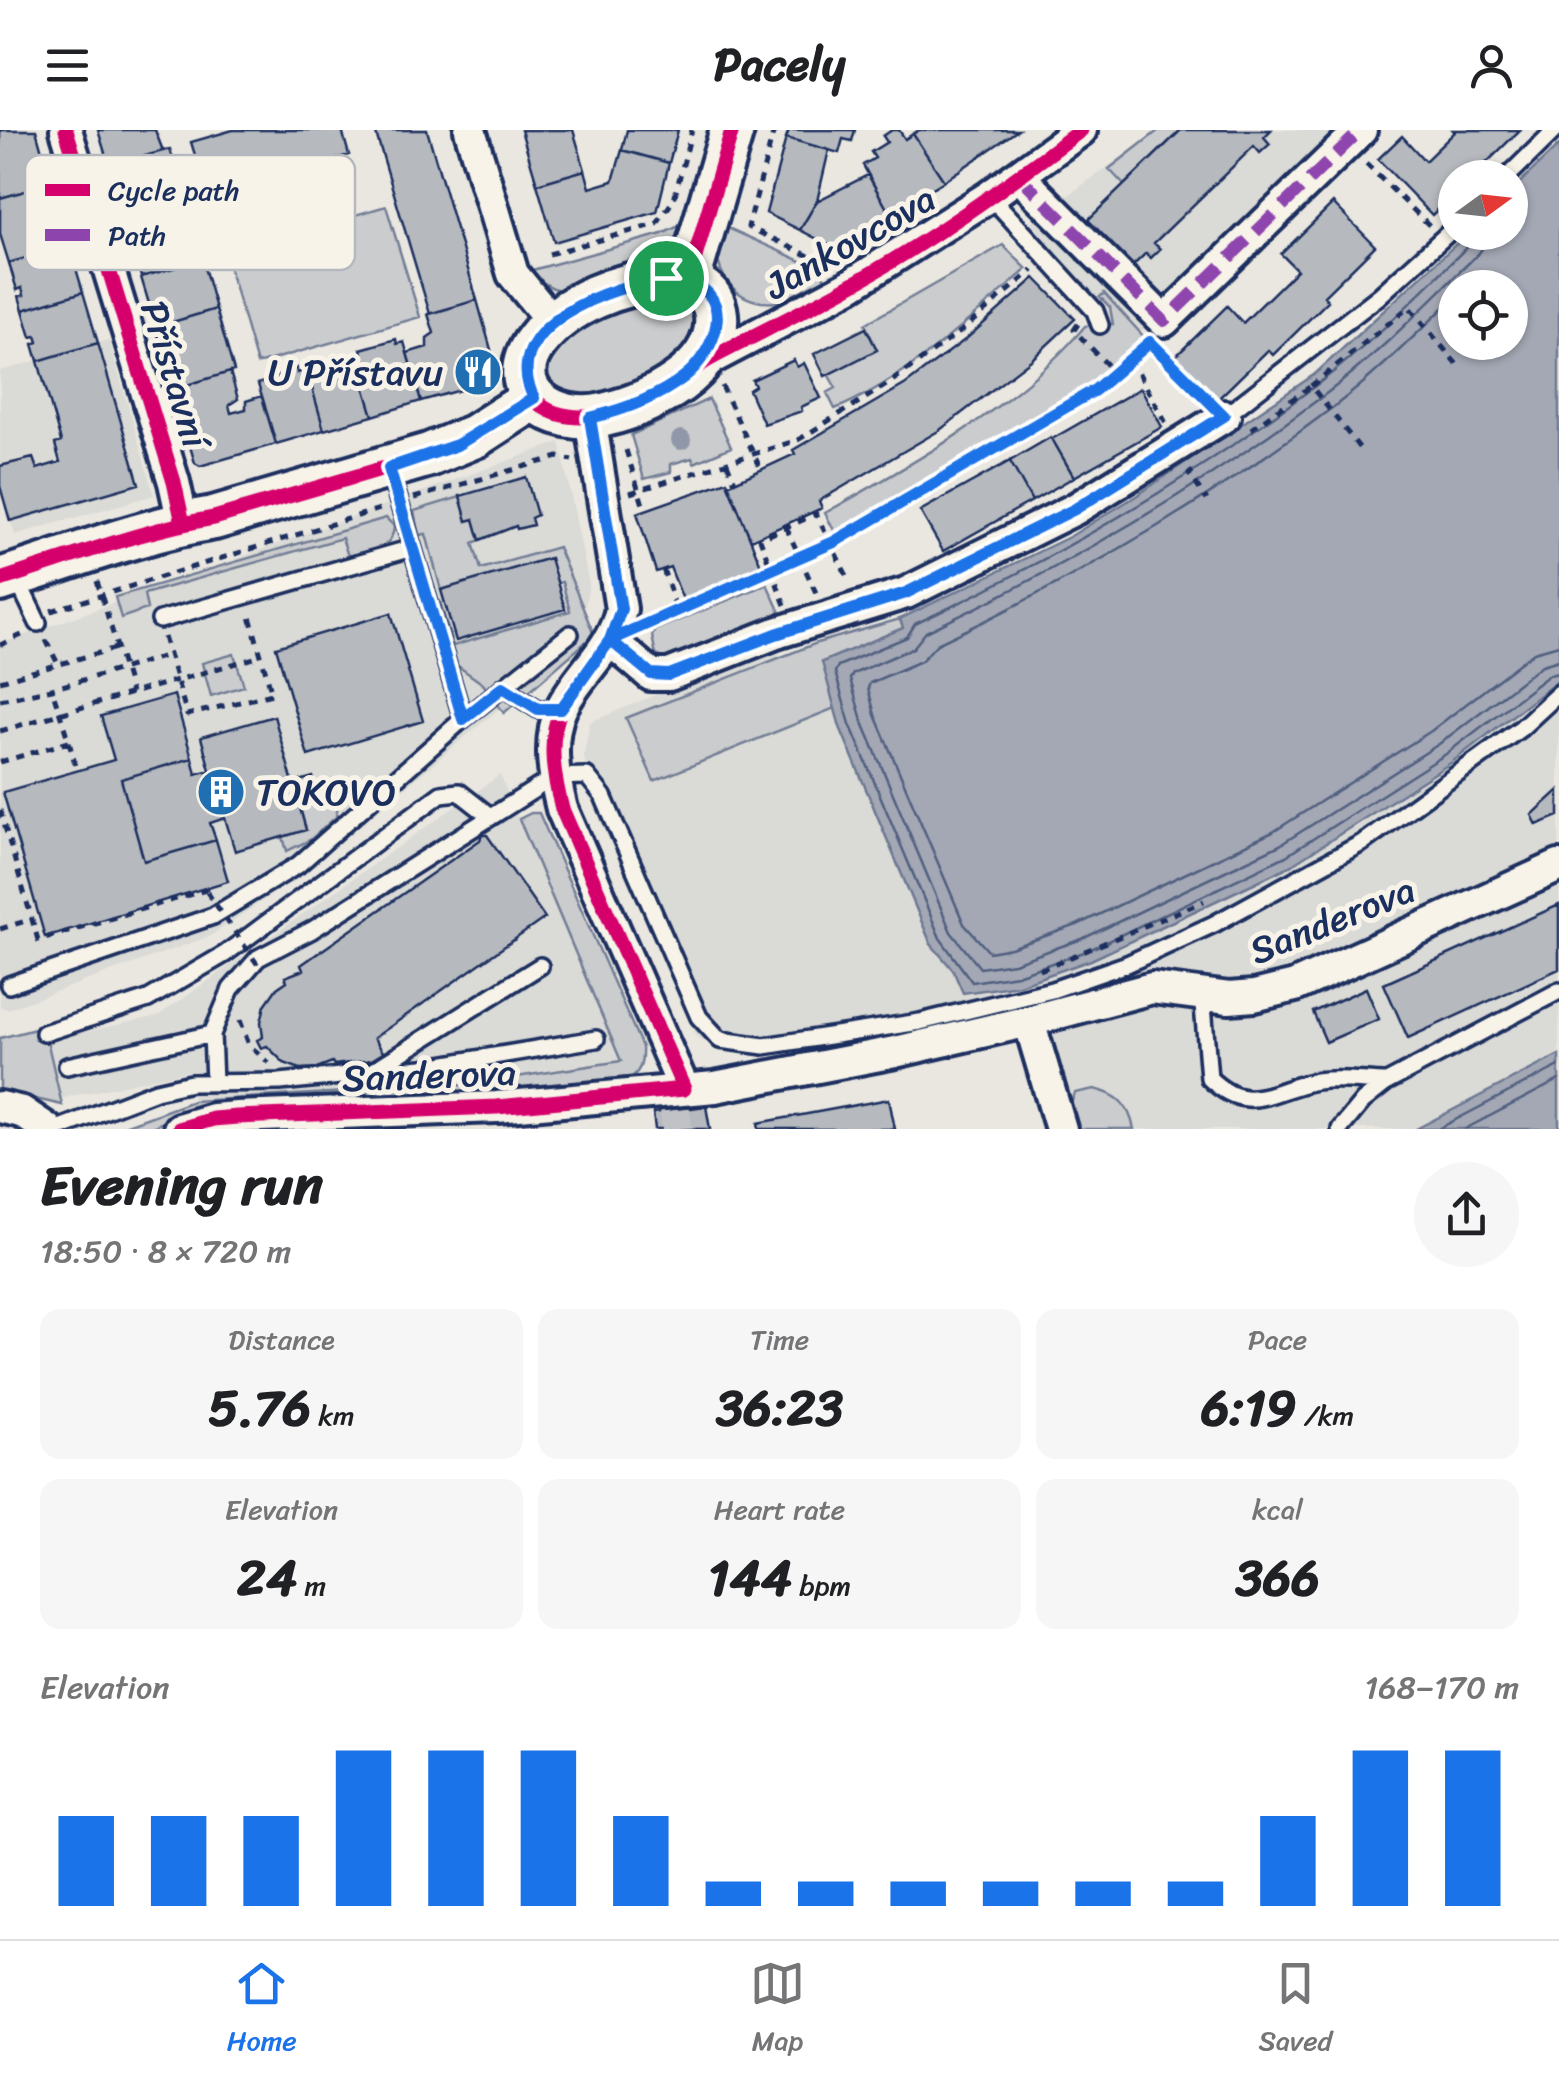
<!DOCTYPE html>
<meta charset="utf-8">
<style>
:root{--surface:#fff;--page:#f6f6f6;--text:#202124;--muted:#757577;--line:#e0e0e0;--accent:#1a73e8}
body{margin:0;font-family:Sriracha,sans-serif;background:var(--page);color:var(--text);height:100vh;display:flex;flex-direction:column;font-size:38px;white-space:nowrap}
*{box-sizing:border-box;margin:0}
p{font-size:32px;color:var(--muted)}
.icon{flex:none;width:55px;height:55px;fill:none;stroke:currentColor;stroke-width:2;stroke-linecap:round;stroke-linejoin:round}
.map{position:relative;height:999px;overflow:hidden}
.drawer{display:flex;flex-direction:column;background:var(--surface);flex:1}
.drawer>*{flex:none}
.needle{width:65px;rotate:75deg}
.fabs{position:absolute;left:1438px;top:30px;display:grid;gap:20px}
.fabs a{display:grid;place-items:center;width:90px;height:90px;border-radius:50%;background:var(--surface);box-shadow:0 2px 8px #0004;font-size:50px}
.pin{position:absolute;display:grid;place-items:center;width:85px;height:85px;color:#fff;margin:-42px;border:5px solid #fff;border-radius:50%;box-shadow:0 2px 10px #0007}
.round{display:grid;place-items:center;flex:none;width:105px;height:105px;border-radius:52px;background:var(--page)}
.head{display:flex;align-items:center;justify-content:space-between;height:170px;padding:0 40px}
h1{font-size:55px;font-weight:800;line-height:75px}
.stats{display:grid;grid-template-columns:repeat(3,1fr);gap:15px;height:170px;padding:10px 40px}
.stats div{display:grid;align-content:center;border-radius:20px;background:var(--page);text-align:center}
.stats b{font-size:50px;font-weight:800}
.stats small{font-size:28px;font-weight:400}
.stats p{font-size:28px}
.chart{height:280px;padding:20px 40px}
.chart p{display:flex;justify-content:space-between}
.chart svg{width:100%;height:180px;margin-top:10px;stroke:var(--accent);stroke-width:6}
header{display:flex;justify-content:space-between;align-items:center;height:130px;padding:0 40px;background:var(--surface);font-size:45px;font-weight:800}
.menu{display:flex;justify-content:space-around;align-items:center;height:140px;border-top:2px solid var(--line);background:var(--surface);font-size:28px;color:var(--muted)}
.menu a{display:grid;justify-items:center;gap:5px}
.menu .on{color:var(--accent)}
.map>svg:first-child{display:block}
</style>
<header><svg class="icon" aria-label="menu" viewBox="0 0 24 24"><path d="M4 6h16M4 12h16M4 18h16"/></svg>Pacely<svg class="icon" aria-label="person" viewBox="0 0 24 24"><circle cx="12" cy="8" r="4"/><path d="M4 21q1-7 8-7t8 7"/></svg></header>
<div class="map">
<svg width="1559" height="999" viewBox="0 0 1559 999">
<rect width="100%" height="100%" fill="#eae7e0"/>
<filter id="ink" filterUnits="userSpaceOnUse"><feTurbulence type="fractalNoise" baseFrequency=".01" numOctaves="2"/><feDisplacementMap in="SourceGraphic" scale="20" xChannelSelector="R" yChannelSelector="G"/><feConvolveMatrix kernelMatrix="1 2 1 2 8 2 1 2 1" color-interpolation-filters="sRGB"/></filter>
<g filter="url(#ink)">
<path fill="#dadad6" d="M1159 0H1342L1119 224 1020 100Z
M109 210 154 365 15 405 0 356V241Z
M560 312 589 454 578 512 302 744 210 806 8 879 0 877V514Z
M761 521 822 532 931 814 953 840 1019 855 1091 830 1292 735 1452 632 1559 550V925L1416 999H1071L1034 875 751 924 716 917 697 907 591 670 584 625 590 592Z
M500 645 621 931 465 955 193 971 188 941 59 969 47 910 158 886Z"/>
<path fill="#cbcccd" stroke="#737e96" stroke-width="2.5" d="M1159 0H1181L1124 55 1109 39Z
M386 76 420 187 257 234 225 123Z
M686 85C683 137 609 147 568 162 552 160 540 152 529 141L662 104 677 97Z
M719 94 819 139 827 151C813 158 799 167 784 171 734 181 707 138 719 94Z
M1003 115 1027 139C969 190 907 249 835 279L827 263 836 258 828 244 877 220 865 194Z
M1104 163 1144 207 1090 259 836 404 825 383C913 334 1020 274 1085 196L1113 194 1110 177 1100 167Z
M673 167 693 177 697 185 695 205 681 223 659 240 611 263 569 269 546 254 545 234 549 225 573 203 627 174Z
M709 269 731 317 694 333 692 328 671 334V342L644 349 631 305Z
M460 367 467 391 474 389 480 410 473 413 481 439 558 417 594 505 504 583 483 554 455 534 437 472 440 471 453 516 570 481 562 452 557 453 549 428 441 460 426 404 419 405 414 381Z
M386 388 394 396C393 421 369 421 348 426L342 408 144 464 147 479 121 488 115 467Z
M767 454 783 489 673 532 656 525 652 506 655 500Z
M900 489 903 498 823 532 835 578 654 651 626 588 817 513Z
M234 524 244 556 211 566 202 533Z
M339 666 336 687 310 710 287 721 283 707 306 700 300 678Z
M531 683H539L642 917C643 935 640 944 623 953L178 985 148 999H116L193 971 465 955 621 931 519 689Z
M39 898 47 910 62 975 0 961V908Z
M1094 959C1118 964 1129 975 1134 999H1074L1068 981 1075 963Z"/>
<path fill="#a3a8b4" stroke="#6d7892" stroke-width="2.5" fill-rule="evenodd" d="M1559 15V550L1452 632 1292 735 1091 830 1019 855 963 863 953 840 931 814 840 597 822 532 903 498 900 489 1071 406 1136 366 1315 244 1468 103 1510 102V62ZM1455 158H1510V212H1455Z
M1559 925V999H1416Z"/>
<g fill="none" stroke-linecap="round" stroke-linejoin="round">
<path stroke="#515f80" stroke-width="2.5" d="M1474 102 1470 114C1423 160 1372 213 1319 253 1194 348 1058 427 915 494L907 507 838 536 835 542 850 594 940 808 972 852 1017 845 1087 821 1286 726 1446 624 1549 545 1559 543
M1487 102 1485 114 1479 123C1432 168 1378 225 1327 263 1202 357 1067 436 926 502L913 518 853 544 850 549 862 590 951 802 980 838 1014 833 1082 809 1280 715 1439 614 1542 535 1559 530
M1455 167C1417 203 1378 243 1336 275 1212 369 1078 448 937 514L921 531 870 553 868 558 875 585 964 794 989 822 1011 818 1077 795 1273 702 1431 601 1534 522 1559 515
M1438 999 1559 936
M1465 999 1559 950"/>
</g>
<path fill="#b6babf" stroke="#1b2f5e" stroke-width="2.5" d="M0 0H36L51 54 0 68Z
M98 0H155L163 21 109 36Z
M233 0H342L349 25 299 40 298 35 231 54 233 60 208 67 191 12Z
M375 0H427L477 170 430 184Z
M521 0H573L585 40 537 54Z
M627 0H678L669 33 622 20Z
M789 0H855L852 11 843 9 839 23 786 8Z
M892 0H899L905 9 913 4 944 51 890 84 863 35 875 28 871 22 887 12 883 6Z
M919 0H1018L944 51 913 4Z
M1181 0H1271L1264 7 1270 14 1260 23 1254 16 1154 113 1160 119 1151 128 1146 123 1109 159 1064 113Z
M1453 0H1520L1471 48H1455V63L1432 85 1378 29 1402 6 1425 31 1455 2Z
M786 8 829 20 817 71 800 100 766 83Z
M170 19 188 81 127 99 109 36Z
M622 20 669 33 657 82 554 112 537 54 585 40 590 58 613 51Z
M868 45 890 84 833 117 800 100 817 71Z
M51 54 69 115 9 133 0 104V68Z
M1333 73 1375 116 1324 166 1328 171 1273 225 1268 220 1217 270 1175 227 1227 176 1243 193 1297 140 1281 124Z
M188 81 202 130 141 147 127 99Z
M69 115 83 162 23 180 19 166 24 165 22 158 17 160 9 133Z
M202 130 216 179 156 197 141 147Z
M1035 148 1075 189 1031 230 940 300 819 371 822 378 751 410 728 355 795 324 793 320 906 254 966 209Z
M83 162 98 213 38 231 33 214 38 212 36 206 31 207 23 180Z
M477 170 495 234 486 253 421 271 407 223 427 217V208L434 203 428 184Z
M216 179 234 241 173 259 156 197Z
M866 198 877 220 825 246 814 224Z
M396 209 397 214 404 212 421 271 373 286 363 253 365 248 362 249 355 226 362 224 361 219Z
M98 213 139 354 10 391 0 356V336L33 328 37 339 60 332 55 314 61 312 38 231Z
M355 226 373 286 324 300 307 240Z
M794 230 797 237 804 233 821 268 801 277 802 281 764 294 749 260 755 256 752 250Z
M296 238 297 243 307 240 324 300 276 314 258 254Z
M230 242 238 269 229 275 231 283 246 279V271L262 266 276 314 200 336 195 333 173 259Z
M1141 258 1162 297 1074 347 1052 309Z
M1051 307 1074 347 1032 371 1010 331Z
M1010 331 1032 371 943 421 920 381Z
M526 347 537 385 531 388 533 395 517 399 516 396 480 410 474 389 467 391 460 366Z
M727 351 762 438 684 472 670 437 656 442 637 383Z
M550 428 565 479 456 511 441 460Z
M391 483 423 591 308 626 276 517Z
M174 565 192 628 121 649 144 731 216 710 228 751 45 807 3 662 114 630 101 586Z
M274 586 293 653 313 647 321 672 300 678 306 700 235 721 225 688 210 693 216 710 144 731 121 649 192 628 196 644 210 640 201 607Z
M1559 660V686L1537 695 1532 685Z
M482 705H487L545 788 374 908 387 928 334 935 332 932 317 938 300 939 284 933 267 916 261 918 257 910 263 907 261 892 265 875 277 858 287 851 285 847 303 840 301 835 480 710Z
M1559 775V839L1408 908 1384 854Z
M1366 858 1379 889 1326 912 1313 882Z
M889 969 895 999H759L758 993Z
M706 976 710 999H655L653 983Z"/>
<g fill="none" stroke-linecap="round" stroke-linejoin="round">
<path stroke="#c1c2c6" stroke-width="30" stroke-dasharray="30 15" stroke-linecap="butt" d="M675 980 677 999"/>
<g stroke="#1b2f5e" stroke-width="22">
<path id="service" d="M1506 48 1555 0
M990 66 1095 181 1100 195
M1225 286 1379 166 1455 97
M16 447 38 493
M160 490 412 418
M503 557 538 579H561
M463 589 570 504
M9 855 213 786 298 735 463 589 389 338
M1202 863 1209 948C1249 987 1271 959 1317 951 1339 947 1365 952 1387 952
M44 903 148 869 225 824 441 664 459 662 491 687
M67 936 212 904
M374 940 540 836
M214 952 212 904 231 859 258 828 312 800 554 647 587 646 603 666 699 887 720 910 764 916 920 892 1052 860 1127 834 1214 794 1362 713 1521 598 1559 563
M57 999 156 961 191 953 280 952 422 938 596 909
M1340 999 1363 971 1387 952 1559 861"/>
</g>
<g stroke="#1b2f5e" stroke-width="38">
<path id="minor" d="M66 0 174 352 183 393
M470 0 513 144 553 193
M1019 46 1164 191 1361 0
M697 236 849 156 990 66 1081 0
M590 288 621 479C613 520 578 543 561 579 547 610 554 648 562 679L684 959
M610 510 651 545H669L776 503 906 463 1075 379 1225 286
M1029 891 1061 999
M0 977 22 982 47 999
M179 999 213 989 237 987 497 977 715 957 895 922 1029 891 1152 858 1229 868 1254 866 1295 856 1559 736"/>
</g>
<g stroke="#1b2f5e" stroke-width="50">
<path id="secondary" d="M666 148C690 152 713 157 716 185 721 241 649 274 604 285 553 297 499 259 537 210 567 171 620 154 666 148Z
M688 151 732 0
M0 450C71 428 141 400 214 388L429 325 475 306 534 268"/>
</g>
<path stroke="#1b2f5e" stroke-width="5" stroke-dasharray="8 8" stroke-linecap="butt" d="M774 0 748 97 826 134 841 121 936 65
M1366 34 1430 96
M549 124 657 94 674 69 692 0
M1078 194 1074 200 1115 243
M1156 218 1205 266
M1131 229 1166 293
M722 256 761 340
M1311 256 1409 177 1460 238
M1251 299 1311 256 1361 320
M626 320 645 381
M727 333 735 352
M1193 341 1189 344 1207 370
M630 363 798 310 888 254 960 202 1033 140
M414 368 558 327 572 330
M786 397 817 465
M663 439 677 481
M97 451 131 563
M785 475 760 409 816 384 850 452
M51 481 380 379
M645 495 834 412 1095 260 1148 213
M164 507 187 585 272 564 249 483
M46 510 58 534
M0 515 24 504
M0 551 116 518
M0 570 52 559 169 525
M0 601 261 526
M69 612 77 641
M0 632 69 612 52 559
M0 680 38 810 206 760 207 762
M0 799 32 789
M1040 840 1204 771
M240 890 249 915 269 933"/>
<use href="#service" stroke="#f7f3e8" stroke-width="15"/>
<use href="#minor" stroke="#f7f3e8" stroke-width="30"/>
<use href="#secondary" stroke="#f7f3e8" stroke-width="42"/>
<path stroke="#1b2f5e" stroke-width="5" stroke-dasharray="8 8" stroke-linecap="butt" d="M207 762 260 838"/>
<path stroke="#8e44ad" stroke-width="12" stroke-dasharray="25 12" stroke-linecap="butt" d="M1019 46 1164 191 1361 0"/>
<g stroke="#f7f3e8" stroke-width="21">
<path id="cycleway" d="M66 0 174 352 183 393
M688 151 732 0
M696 236C709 219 719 204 716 181 704 106 529 176 526 238 524 290 579 292 616 282 654 271 681 244 715 226 757 204 800 183 842 160 926 114 1005 57 1081 0
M0 450C71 428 141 400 214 388L429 325 475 306 534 268
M179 999 213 989 237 987 497 977 684 959 562 679C554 648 547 610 561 579 578 543 613 520 621 479L590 288"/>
</g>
<use href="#cycleway" stroke="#d6006c" stroke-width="15"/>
</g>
<circle fill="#9097a8" cx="681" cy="310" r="10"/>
</g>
<g fill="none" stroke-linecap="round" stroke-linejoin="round" filter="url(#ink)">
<g stroke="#fff" stroke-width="20">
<path id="route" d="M666 148C613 155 496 195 534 268L457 315 389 338 463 589 503 557 538 579H561L610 510 651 544 669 545 776 504 906 463 1075 379 1224 286 1150 212 1095 260 834 412 610 510 621 479 590 288C623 280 657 268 684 247 710 227 736 176 697 155 688 150 676 149 666 148"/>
</g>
<use href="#route" stroke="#1a73e8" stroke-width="12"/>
</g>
<defs>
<g id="restaurant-disc" transform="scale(2.5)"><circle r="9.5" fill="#1f6fb2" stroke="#f7f3e8"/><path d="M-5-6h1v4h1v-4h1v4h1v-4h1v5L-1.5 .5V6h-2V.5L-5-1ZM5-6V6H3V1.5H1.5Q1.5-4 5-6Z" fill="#fff"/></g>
<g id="building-disc" transform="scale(2.5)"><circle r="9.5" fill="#1f6fb2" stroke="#f7f3e8"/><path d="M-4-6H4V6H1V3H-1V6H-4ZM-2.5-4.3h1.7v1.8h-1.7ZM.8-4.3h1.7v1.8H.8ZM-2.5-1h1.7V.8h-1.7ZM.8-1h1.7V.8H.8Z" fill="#fff"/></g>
</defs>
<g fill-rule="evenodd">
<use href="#restaurant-disc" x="478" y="242"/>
<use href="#building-disc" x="221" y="662"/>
</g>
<g text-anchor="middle" stroke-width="10" stroke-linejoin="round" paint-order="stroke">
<g font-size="38" fill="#1b2f5e" stroke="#f7f3e8">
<text transform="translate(850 112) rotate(-30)" y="13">Jankovcova</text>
<text transform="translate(175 244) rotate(73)" y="13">Přístavní</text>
<text transform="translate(1332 790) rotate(-22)" y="13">Sanderova</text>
<text transform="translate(429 945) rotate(-2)" y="13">Sanderova</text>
</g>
<g font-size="38" fill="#1b2f5e" stroke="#f7f3e8" text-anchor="end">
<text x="443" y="255">U Přístavu</text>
<text x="256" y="675" text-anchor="start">TOKOVO</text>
</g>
</g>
<rect x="25" y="25" width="330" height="115" rx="15" fill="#f7f3e8" stroke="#b5b8bf" stroke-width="2.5"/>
<rect x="45" y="54" width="45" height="12" fill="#d6006c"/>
<rect x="45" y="99" width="45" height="12" fill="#8e44ad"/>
<g font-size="28" fill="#1b2f5e">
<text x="108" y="70">Cycle path</text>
<text x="108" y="115">Path</text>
</g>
</svg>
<div class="fabs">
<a><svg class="needle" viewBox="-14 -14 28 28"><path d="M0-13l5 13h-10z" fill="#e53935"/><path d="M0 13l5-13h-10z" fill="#757577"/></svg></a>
<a><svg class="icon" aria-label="locate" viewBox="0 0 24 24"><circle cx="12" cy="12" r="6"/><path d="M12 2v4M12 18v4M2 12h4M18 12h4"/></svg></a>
</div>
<div class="pin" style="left:666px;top:148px;background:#1e9e55"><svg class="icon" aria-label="arrive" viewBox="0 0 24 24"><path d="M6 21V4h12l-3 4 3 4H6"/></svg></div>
</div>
<section class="drawer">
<div class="head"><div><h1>Evening run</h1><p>18:50 · 8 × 720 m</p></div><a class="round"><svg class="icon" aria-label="share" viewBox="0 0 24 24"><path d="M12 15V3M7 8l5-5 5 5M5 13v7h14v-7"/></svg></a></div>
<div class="stats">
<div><p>Distance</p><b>5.76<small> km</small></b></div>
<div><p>Time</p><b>36:23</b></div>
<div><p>Pace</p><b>6:19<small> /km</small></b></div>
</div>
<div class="stats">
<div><p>Elevation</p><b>24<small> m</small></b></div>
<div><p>Heart rate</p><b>144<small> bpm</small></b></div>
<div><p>kcal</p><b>366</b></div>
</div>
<div class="chart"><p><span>Elevation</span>168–170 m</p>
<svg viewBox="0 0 160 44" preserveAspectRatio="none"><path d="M5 44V22M15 44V22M25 44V22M35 44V6M45 44V6M55 44V6M65 44V22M75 44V38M85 44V38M95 44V38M105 44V38M115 44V38M125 44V38M135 44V22M145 44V6M155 44V6"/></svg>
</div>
</section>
<nav class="menu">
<a class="on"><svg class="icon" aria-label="home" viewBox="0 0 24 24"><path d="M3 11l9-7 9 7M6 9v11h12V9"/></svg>Home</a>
<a><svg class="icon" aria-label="map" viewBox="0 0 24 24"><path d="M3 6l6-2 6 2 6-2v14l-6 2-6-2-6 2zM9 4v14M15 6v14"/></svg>Map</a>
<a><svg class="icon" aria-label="saved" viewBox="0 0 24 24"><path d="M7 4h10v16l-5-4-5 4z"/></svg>Saved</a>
</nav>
